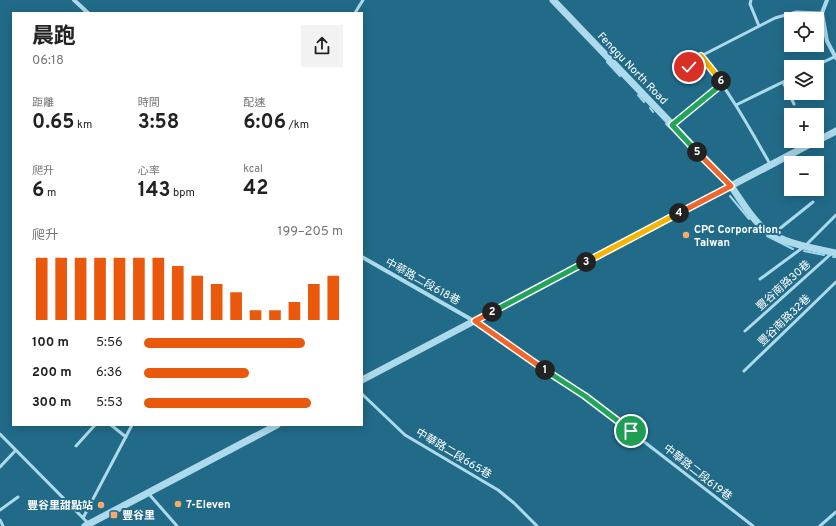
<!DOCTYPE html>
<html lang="zh-TW">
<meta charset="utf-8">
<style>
:root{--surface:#fff;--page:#f2f2f2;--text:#222;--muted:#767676;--accent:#ea580c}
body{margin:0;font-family:Overpass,"Noto Sans TC",sans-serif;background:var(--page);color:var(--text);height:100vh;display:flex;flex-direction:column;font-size:15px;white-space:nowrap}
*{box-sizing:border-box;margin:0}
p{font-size:13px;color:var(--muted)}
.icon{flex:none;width:22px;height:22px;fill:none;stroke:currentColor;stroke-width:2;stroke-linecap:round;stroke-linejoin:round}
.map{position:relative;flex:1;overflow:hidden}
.details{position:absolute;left:12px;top:12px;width:351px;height:414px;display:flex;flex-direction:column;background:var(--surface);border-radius:0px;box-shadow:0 2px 10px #0003}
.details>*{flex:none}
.buttons{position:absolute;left:784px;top:12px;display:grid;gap:8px}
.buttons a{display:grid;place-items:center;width:40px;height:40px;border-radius:0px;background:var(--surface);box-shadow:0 2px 10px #0003;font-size:20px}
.pin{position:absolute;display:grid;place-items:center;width:34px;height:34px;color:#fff;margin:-17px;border:2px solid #fff;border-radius:50%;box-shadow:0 1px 4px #0007}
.km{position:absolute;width:20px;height:20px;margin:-10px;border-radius:50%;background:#222;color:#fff;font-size:11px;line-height:20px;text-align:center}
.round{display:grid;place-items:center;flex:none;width:42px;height:42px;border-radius:0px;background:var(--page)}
.summary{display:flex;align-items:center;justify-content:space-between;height:68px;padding:0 20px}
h1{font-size:22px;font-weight:700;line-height:30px}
.metrics{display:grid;grid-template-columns:repeat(3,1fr);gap:6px;height:68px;padding:4px 20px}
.metrics div{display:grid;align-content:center}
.metrics b{font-size:20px;font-weight:700}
.metrics small{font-size:11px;font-weight:400}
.metrics p{font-size:11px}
.chart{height:112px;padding:8px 20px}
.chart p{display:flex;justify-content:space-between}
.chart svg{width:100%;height:72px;margin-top:4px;stroke:var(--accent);stroke-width:6}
ul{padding:0 20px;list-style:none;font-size:13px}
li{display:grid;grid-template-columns:64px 48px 1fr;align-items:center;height:30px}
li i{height:10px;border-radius:5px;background:var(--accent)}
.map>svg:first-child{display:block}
</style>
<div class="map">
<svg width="836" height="526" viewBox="0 0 836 526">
<rect width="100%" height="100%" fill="#216b89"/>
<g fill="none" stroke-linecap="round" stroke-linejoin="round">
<path stroke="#a0d8ec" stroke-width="2" d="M607 62 620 76
M638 95 644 102
M650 108 653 112
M666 124 677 134
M730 196 749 219
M767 236 793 249
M804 251 824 255
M833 257H836"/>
<path stroke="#addaeb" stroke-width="3" d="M751 0 750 4 759 26
M355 13 363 0
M701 56C728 89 749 127 770 164
M689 67 701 56 775 18 796 12 822 13
M813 67 836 56
M783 82 794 104
M736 105 791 78
M673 124 722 84
M773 234 813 202
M760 279 805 246 836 215
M475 321 563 382 585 396 753 526
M745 331 831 254
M744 371 836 282
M362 394 405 435 498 490 514 503 537 526
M111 425 126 437
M0 434 83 518
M76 446 95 425
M0 467 16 450
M148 493 177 526
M0 510 18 497
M0 520 3 526
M89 524 83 518 132 425
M820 526 836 512"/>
<path stroke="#addaeb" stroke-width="4" d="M74 0 88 13
M827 0 822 13 827 41 836 58
M362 257 474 321"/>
<path stroke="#addaeb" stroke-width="7" d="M553 0 731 186C741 200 750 217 763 228 783 244 812 248 836 253
M817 141 836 131
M362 380 816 141
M85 526 277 425"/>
</g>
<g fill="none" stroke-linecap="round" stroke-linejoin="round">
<g stroke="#fff" stroke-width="8">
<path id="split-1" d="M545 370 585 396 631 431"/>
</g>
<g stroke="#fff" stroke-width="8">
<path id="split-2" d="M492 312 475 321 545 370"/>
</g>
<g stroke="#fff" stroke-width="8">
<path id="split-3" d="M492 312 586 262"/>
</g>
<g stroke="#fff" stroke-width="8">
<path id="split-4" d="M586 262 679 213"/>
</g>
<g stroke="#fff" stroke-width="8">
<path id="split-5" d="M679 213 731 186 697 152"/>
</g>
<g stroke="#fff" stroke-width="8">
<path id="split-6" d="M697 152 672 125 722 84 721 81"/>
</g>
<g stroke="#fff" stroke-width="8">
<path id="split-7" d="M689 67 701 56 721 81"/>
</g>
<use href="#split-1" stroke="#22a559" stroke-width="5"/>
<use href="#split-2" stroke="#f0652b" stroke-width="5"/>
<use href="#split-3" stroke="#22a559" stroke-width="5"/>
<use href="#split-4" stroke="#f5b400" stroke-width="5"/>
<use href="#split-5" stroke="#f0652b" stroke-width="5"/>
<use href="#split-6" stroke="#22a559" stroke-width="5"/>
<use href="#split-7" stroke="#f5b400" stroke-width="5"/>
</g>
<g fill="#f7aa6e" stroke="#216b89" stroke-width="1.5">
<circle cx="686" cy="235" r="4"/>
<circle cx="178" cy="504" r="4"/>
<circle cx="101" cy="505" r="4"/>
<rect x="110" y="511" width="8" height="8" rx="2"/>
</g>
<g text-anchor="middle" stroke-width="4" stroke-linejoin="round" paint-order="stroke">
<g font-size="11" fill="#fff" stroke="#216b89">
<text transform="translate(633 68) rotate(46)" y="4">Fenggu North Road</text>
<text transform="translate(423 281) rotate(29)" y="4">中華路二段618巷</text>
<text transform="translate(783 285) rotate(-42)" y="4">豐谷南路30巷</text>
<text transform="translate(784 320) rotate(-44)" y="4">豐谷南路32巷</text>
<text transform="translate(454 453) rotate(31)" y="4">中華路二段665巷</text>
<text transform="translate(698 472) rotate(38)" y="4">中華路二段619巷</text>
</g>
<g font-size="11" font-weight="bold" fill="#fff" stroke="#216b89" text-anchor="start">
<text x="694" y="233">CPC Corporation,<tspan x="694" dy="13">Taiwan</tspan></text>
<text x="186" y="508">7-Eleven</text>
<text x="93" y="509" text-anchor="end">豐谷里甜點站</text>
<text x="122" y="519">豐谷里</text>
</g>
</g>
</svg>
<div class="buttons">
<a><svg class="icon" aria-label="locate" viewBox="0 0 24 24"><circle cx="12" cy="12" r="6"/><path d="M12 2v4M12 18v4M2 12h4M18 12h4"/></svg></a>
<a><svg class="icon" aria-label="layers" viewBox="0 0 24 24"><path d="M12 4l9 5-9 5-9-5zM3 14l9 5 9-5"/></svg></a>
<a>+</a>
<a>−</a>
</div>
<div class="pin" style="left:631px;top:431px;background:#1e9e55"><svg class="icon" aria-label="arrive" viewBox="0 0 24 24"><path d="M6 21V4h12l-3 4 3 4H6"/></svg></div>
<div class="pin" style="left:689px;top:67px;background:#d93025"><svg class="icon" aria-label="check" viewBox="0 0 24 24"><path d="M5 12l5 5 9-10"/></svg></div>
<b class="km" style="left:545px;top:370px">1</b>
<b class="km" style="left:492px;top:312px">2</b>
<b class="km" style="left:586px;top:262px">3</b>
<b class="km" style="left:679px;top:213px">4</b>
<b class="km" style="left:697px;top:152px">5</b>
<b class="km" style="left:721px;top:81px">6</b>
<section class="details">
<div class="summary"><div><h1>晨跑</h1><p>06:18</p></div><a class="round"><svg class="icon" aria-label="share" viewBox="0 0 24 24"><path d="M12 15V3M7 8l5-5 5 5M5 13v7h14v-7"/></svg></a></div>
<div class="metrics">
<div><p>距離</p><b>0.65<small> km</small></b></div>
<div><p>時間</p><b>3:58</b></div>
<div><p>配速</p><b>6:06<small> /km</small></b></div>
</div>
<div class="metrics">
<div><p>爬升</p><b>6<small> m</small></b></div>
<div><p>心率</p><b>143<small> bpm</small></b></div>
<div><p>kcal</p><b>42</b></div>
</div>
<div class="chart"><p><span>爬升</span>199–205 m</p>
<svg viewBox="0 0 160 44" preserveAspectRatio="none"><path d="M5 44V6M15 44V6M25 44V6M35 44V6M45 44V6M55 44V6M65 44V6M75 44V11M85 44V17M95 44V22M105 44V27M115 44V38M125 44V38M135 44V33M145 44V22M155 44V17"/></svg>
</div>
<ul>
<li><b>100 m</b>5:56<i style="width:81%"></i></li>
<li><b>200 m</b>6:36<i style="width:53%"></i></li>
<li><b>300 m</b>5:53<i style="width:84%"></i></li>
</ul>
</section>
</div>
